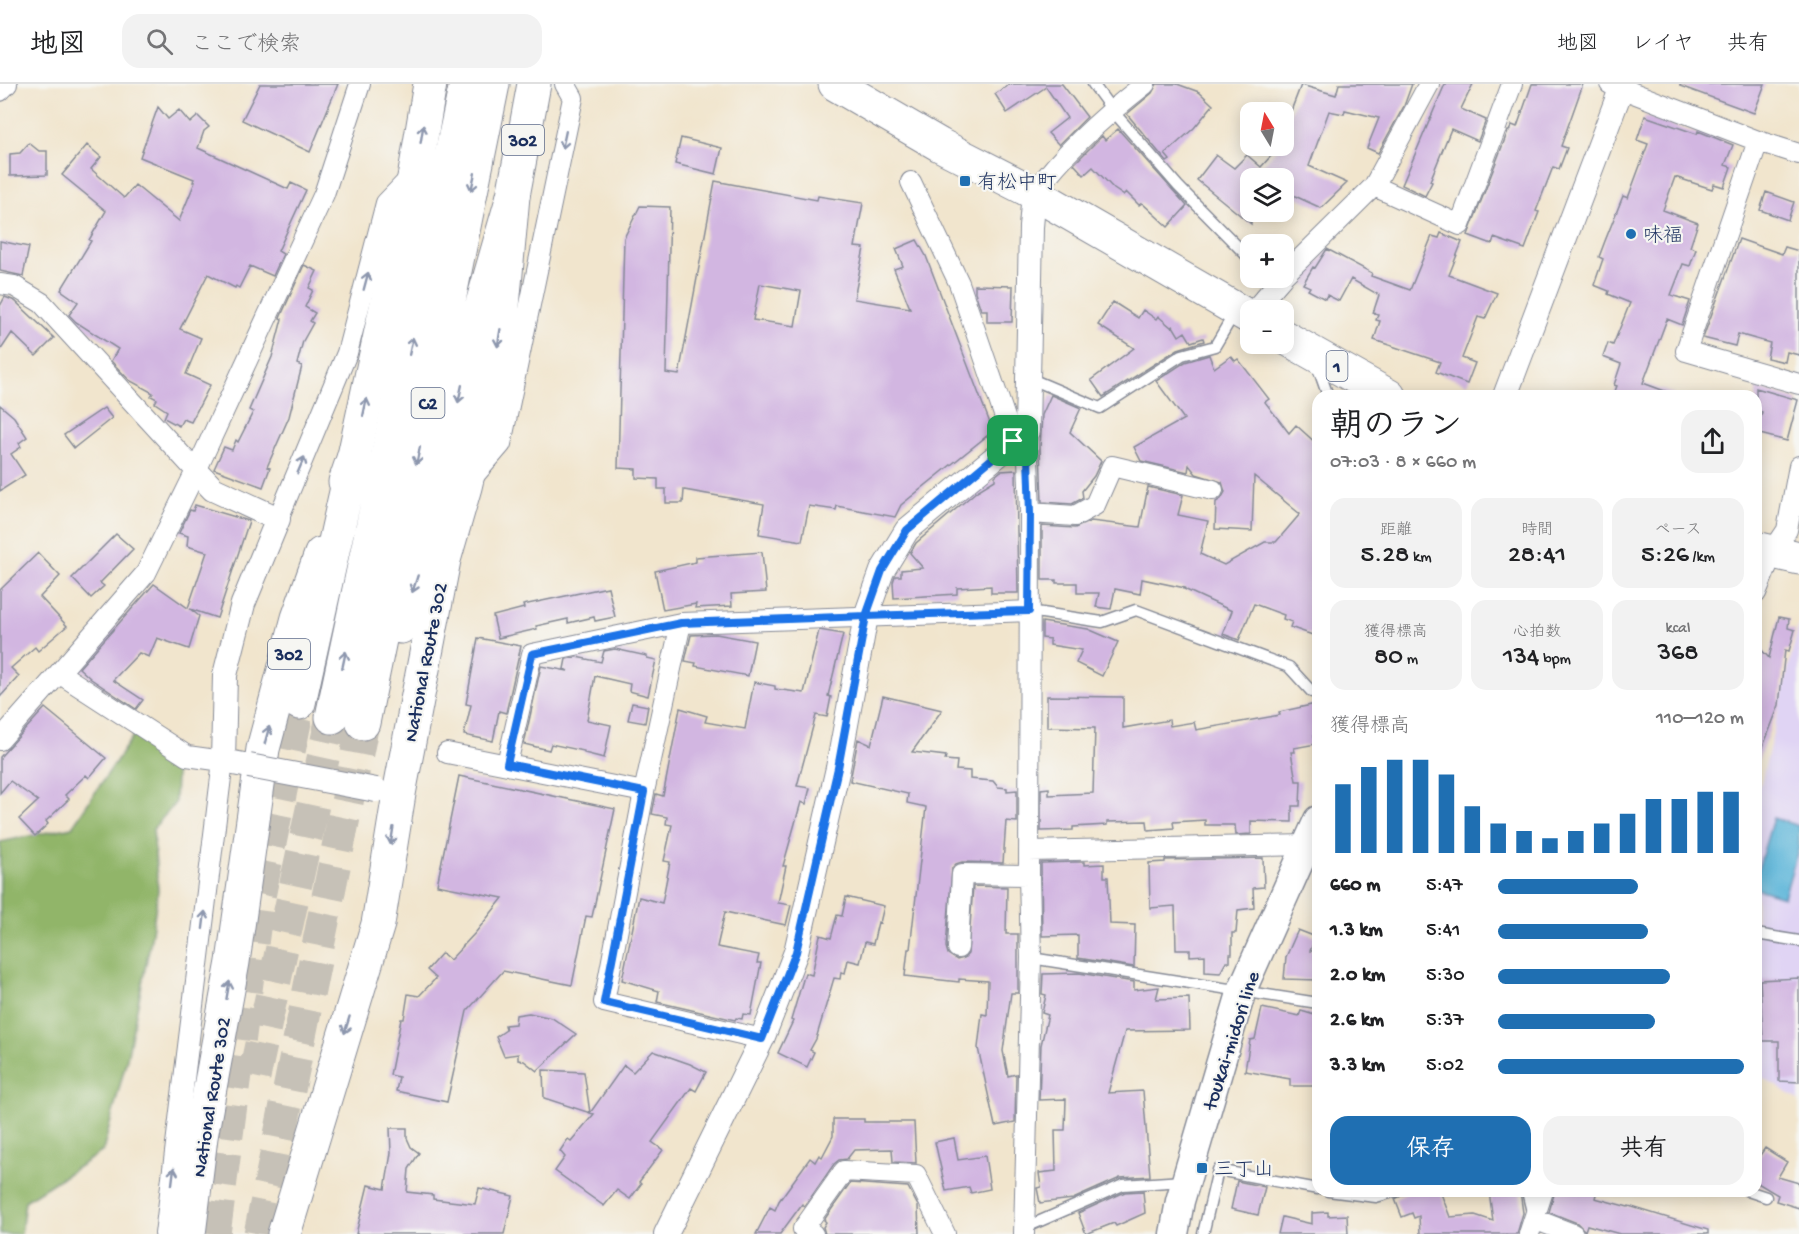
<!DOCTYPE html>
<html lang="ja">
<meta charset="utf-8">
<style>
:root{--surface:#fff;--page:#f2f2f2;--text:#202124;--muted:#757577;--line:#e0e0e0;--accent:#1f6fb2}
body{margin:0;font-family:"Gochi Hand","Klee One",sans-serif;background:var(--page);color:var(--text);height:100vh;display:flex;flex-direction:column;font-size:22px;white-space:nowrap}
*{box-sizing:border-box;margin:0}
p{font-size:20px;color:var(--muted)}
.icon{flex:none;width:33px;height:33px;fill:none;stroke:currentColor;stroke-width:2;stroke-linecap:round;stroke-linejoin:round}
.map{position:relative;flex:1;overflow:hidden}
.sheet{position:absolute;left:1312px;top:306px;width:450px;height:807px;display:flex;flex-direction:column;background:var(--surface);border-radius:18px;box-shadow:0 3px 15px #0003}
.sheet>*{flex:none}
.needle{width:39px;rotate:350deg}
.fabs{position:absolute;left:1240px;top:18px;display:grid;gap:12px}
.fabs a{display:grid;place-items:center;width:54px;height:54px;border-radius:12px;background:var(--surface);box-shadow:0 3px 15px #0003;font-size:30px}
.pin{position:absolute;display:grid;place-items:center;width:51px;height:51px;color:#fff;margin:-26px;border-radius:12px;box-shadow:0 3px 9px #0006}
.round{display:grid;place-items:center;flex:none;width:63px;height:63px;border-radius:18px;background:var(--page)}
.summary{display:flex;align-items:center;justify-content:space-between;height:102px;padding:0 18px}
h1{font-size:33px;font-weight:600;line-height:45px}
.figures{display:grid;grid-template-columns:repeat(3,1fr);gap:9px;height:102px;padding:6px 18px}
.figures div{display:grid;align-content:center;border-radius:15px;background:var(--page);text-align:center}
.figures b{font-size:26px;font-weight:600}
.figures small{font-size:16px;font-weight:400}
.figures p{font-size:16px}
.chart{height:168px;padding:12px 18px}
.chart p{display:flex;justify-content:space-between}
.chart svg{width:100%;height:108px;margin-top:6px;stroke:var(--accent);stroke-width:6}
.action{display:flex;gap:12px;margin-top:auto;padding:12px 18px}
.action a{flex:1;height:69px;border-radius:18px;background:var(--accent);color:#fff;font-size:24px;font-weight:600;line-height:69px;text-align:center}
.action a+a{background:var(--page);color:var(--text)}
ul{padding:0 18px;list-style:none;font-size:20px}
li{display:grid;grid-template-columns:96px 72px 1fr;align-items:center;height:45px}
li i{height:15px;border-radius:8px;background:var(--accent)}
header{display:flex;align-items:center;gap:36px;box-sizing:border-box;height:84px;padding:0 30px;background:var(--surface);border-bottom:2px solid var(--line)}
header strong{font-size:28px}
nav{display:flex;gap:33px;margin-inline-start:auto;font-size:21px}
.search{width:420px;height:54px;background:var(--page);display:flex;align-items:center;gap:15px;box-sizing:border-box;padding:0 21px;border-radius:18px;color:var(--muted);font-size:22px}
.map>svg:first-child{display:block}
</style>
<header>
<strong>地図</strong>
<div class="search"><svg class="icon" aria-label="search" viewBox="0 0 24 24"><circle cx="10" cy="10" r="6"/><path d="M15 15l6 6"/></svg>ここで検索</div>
<nav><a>地図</a><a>レイヤ</a><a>共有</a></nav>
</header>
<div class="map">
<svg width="1799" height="1150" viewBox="0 0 1799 1150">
<rect width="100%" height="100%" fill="#f6f6f2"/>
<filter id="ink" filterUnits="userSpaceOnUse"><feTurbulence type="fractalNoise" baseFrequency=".0167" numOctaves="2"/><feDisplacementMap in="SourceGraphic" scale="12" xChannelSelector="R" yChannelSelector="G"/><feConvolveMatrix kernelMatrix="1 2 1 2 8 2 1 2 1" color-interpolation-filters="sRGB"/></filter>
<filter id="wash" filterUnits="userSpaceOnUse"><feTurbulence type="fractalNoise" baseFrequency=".008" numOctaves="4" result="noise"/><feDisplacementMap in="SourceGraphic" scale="24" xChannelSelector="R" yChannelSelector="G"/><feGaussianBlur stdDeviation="1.35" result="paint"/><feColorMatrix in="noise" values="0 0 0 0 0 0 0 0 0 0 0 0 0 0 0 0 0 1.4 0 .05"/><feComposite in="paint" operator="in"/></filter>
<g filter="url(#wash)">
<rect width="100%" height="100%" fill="#f1e5cd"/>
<path fill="#e0d4f4" d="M1799 539V1016L1757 990 1756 706 1761 699Z"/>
<path fill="#91b569" stroke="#567264" stroke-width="1.5" d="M135 649 176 690 175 719 153 745 158 806 151 855 127 974 103 1067 25 1117 21 1150H0V758L72 743Z"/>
<path fill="#5cb5d9" stroke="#3c729c" stroke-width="1.5" d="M1773 734 1799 742V763L1784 813 1757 805V788Z"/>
<g id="blocks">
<path fill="#d2b6e1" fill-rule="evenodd" d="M260 0H338L310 68 242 36Z
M1010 0H1062L1087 33 1059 61 1048 49 1067 34 1046 3 1007 29 995 10Z
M1157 0H1177L1199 8 1213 21 1194 44 1165 70 1170 76 1167 78 1127 30 1152 9Z
M1339 0H1412L1404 22 1378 69 1367 64 1379 34 1345 26 1344 30 1329 27 1309 82 1347 99 1321 124 1284 107V94H1251V140L1197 96 1216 71 1234 84 1247 71 1261 83 1280 62H1284V45L1301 1 1336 11Z
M1445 0H1473L1461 25 1486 36 1478 57 1451 45 1430 97 1432 98 1425 112 1402 101Z
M1532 0H1583L1561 62 1567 64 1559 85 1553 83 1536 127 1539 128 1525 165 1494 154 1492 160 1468 151 1508 47H1509L1512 41 1517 43Z
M1680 0H1765L1754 29 1680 2Z
M158 23 168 35 179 26 190 39 198 32 209 43 204 47 198 64 288 105 291 99 306 106 278 167 283 170 273 192 250 182 239 204 236 202 235 204 208 190 180 245 201 254 186 290 210 301 191 338 183 335 179 342 164 334 167 327 155 319 157 315 151 312 153 309 129 296 111 277 118 265 76 238 69 231 78 218 61 206 91 157 89 156 106 127 62 91 87 61 101 73 91 85 124 114 135 101 179 137 195 98H193L194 95 140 73Z
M1645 32 1697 50 1698 47 1733 61 1725 81 1731 83 1724 103 1714 100 1712 105 1675 93 1663 126 1698 139 1690 163 1696 165 1690 182 1683 180 1671 211 1690 217 1682 241 1667 235 1643 299 1673 310V312H1613L1617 302 1614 301 1621 280 1603 273 1608 259 1613 261 1630 219 1608 210 1609 207 1594 201 1603 175 1599 173 1605 157 1623 112 1628 114 1648 60 1637 56Z
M1118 45 1187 122 1168 143 1142 119 1139 121 1126 108 1123 111 1114 105 1093 83 1084 91 1074 80 1102 52 1105 56Z
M681 54 722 64 716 90 675 80Z
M29 59 39 67H47V91L10 92V70L20 69Z
M715 97 817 116 818 112 863 119 855 163 864 164 854 215 910 224 894 185 903 182 896 165 917 156 926 172 993 347 901 421 895 433 837 422 836 426 809 422 802 457 759 450 764 420 684 406 683 419H666V405H658V395L636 394V385L618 384 624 154 640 122 670 123 666 289 679 291ZM760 200 801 207 795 242 753 236Z
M1766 108 1794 118 1788 136 1760 126Z
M1441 149 1462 158 1449 191 1497 209 1485 235 1478 233 1462 274 1475 279 1467 300 1436 288 1440 278 1374 256 1380 237 1376 236 1378 230 1373 229 1379 211 1351 195 1339 217 1327 211 1325 215 1308 206 1310 203 1303 200 1313 183 1315 184 1327 165 1372 189 1371 192 1410 206 1432 152 1439 154Z
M1739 155 1782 170 1785 163 1799 167V271L1787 268 1785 278 1767 274 1770 259 1738 250 1735 262 1703 254Z
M0 157 29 163 23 192 0 187Z
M304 181 317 187 309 204 313 206 305 223 315 229 310 237 313 239 303 257 297 280 302 282 289 333 267 383 270 384 263 403 214 385 224 363 232 366 236 356 238 358 253 328 249 326 272 273 282 235 280 234Z
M975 201 1013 202 1012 238H987V226H981L975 208Z
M5 213 15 217 54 254 36 272 12 249 0 267V222Z
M1113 218 1138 234 1143 226 1156 235 1158 232 1171 243 1173 242 1179 252 1185 248 1191 258 1203 254 1204 257 1178 265 1103 313 1091 296 1134 264 1098 241Z
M1209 271 1214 284 1231 272 1235 277 1238 275 1269 315 1265 318 1289 349 1296 341 1318 361V553L1290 543 1292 538 1283 535 1284 531 1254 520 1239 556 1223 550 1232 527 1184 505 1185 504 1142 495 1140 510 1115 505 1111 525 1096 523 1099 509H1077V499H1056V496H1042V442L1075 444 1091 437 1140 443 1148 403 1183 411 1178 431 1208 437 1200 470 1224 481 1265 458H1276L1300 430 1254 392 1252 447 1215 445 1216 418 1221 415 1225 408 1222 398 1196 390 1189 381 1188 388 1141 377 1134 363 1184 335 1156 297 1185 278Z
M1756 304 1798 316 1787 357 1756 349 1762 328 1756 326Z
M1051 311 1081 324 1070 348 1101 377 1094 392 1082 407 1083 414 1072 420 1042 418 1040 364 1042 331Z
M0 321 14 333 27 353 19 359 21 363 11 370 25 391 0 407Z
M104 324 112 334 74 364 64 351Z
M1016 386 1018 509H991V502L957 504V510L894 514 893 498 895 492H901V486L923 484 910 469 916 459 977 407 995 396V392L1001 387Z
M195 421 249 437 217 534 190 525 199 532 189 565 157 554 149 573 139 569 113 596 143 616 136 625 91 595 79 584 154 500 188 524 207 468 187 462 188 452 179 449 190 426 193 427Z
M116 450 133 465 100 499 104 502 91 514 72 494Z
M762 468 766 508 731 510 732 522 695 524 696 520 663 526 655 487 696 478V473Z
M38 469 60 492 40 513 67 542 38 567 35 563 11 584 19 592 0 613V506Z
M608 503 615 533 595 537 594 533 568 539V535L536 542 537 545 498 554 493 532 524 524 523 521Z
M1779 533 1789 535 1788 544 1795 546 1789 567 1785 566 1779 621 1758 676 1756 675V560L1769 574Z
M1042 538 1088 545 1118 558 1102 592 1076 579 1082 566 1050 561V555L1042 554Z
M819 546 843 550 828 612 831 613 827 633 816 631 797 702 810 704 806 720 801 718 783 782H786L778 819 791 821 786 841 725 828 717 863 759 871 757 879H761L751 931 743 930 742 935 736 934 735 936 657 918 659 907 622 896 639 813 662 819 670 778 664 777 672 741 666 740 667 733 652 730 656 710 663 712 680 624 707 632 705 638 745 645 754 598 775 602V605L804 609Z
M716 550 755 557 748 592 695 582 696 579 685 577 691 551Z
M478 554 521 562 506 629 499 627 493 657 464 651 471 621 466 620Z
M615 565 647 572V574L656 576 648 612 629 607 630 600 595 592 587 636 611 641 604 674 584 669V667L551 660 549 666 524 660 541 582 568 587 564 585 566 575 576 573 601 578 604 567Z
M883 612 942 626 912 668 946 672 945 676 957 677 956 686 970 687V695L993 697 998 703 1007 704V707L1017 706V738L1006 737 1003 779 962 778 956 780 952 784 946 863 948 870 957 876 964 874 968 870 973 802 1007 803 1006 850H1018V909H1011L1003 967 1008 992 1016 990 1015 1038 995 1042 978 964 982 930 987 931 988 897 959 895V898L905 892 908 865H910L926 723 907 719 908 710 850 697 858 655 871 661Z
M1047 612 1123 613V644L1169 636 1170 642 1194 638 1196 646 1280 631 1279 628 1316 620 1318 633V639L1316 640 1318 652H1314L1316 660 1294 664 1295 668H1291L1296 697H1301L1300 722H1292V738L1251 737V750L1236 751 1235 741H1205V736L1173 738 1174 744 1148 746 1147 737 1107 738V741L1073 743V746L1041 747V705L1049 704V711L1093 709 1095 644 1047 643Z
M632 619 648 622 645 639 628 636Z
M45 624 106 674 89 694 86 691 65 711 69 715 46 737 48 740 35 752 19 735 38 717 10 697 0 709V673Z
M459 692 615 725 592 833 586 832 572 901 503 887 467 927 447 1018 396 1007 399 993 390 991 401 935H404L408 910 419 912 436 894 427 886 442 869 450 876 476 848 503 814 437 801Z
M1263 774 1264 803 1253 804 1254 824 1238 826 1236 849H1232V870H1230V878H1226L1220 889 1205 888V871L1190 872V866H1176L1175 822 1150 824 1149 779 1165 778V776Z
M1075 778H1084V781L1104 780V793H1108L1110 840 1135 841 1134 883 1078 874V851L1042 852 1041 779Z
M846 813 884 822 880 839 878 838 873 860 865 858 860 879 848 876 845 889 841 888 840 895 834 894 816 955 810 966 814 968 807 983 778 969 793 937 791 936 805 889 812 891 820 851 831 854 837 831 842 832Z
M1298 846 1316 853 1310 867H1318V896L1284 895 1286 873Z
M1079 889 1134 898V906L1159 903 1156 915 1189 914 1190 946 1125 947 1108 1009 1143 1007 1150 1092 1120 1094 1073 1115 1040 1119 1037 1104 1041 1103 1039 1089 1056 1087 1055 1046H1065L1066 1015 1039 1016 1041 961 1048 931 1042 929 1046 911 1042 910 1043 890Z
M1799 894V998L1779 997V957H1763L1760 896Z
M1262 924 1299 932 1301 927 1318 932V1002H1290V995L1245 987 1250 956 1255 955Z
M529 929 552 934 576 950 537 987 524 977 518 976V970L504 972 496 953 506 946 505 941 515 940 516 931Z
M653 967 690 980 706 988 696 1007 691 1004 652 1058 663 1066 639 1098 641 1100 630 1115 617 1106 604 1122 555 1087 565 1073 560 1067 568 1055 571 1057 594 1030 590 1029 624 981 633 988Z
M543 986 584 988 590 1029 544 1014Z
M833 1035H864V1038H914L916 1079 893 1078 892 1065 854 1066 847 1075 839 1076 834 1080 805 1122 802 1120 780 1150H756L770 1123 775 1126 779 1117 810 1074 815 1078 819 1071 822 1073 833 1052Z
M390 1044H407V1054L411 1063 419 1069 409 1085 407 1108 433 1111V1115L475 1120 479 1104 513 1112 504 1150H356L368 1101 385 1105 391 1069Z
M954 1054 958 1076 985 1072 990 1105 971 1109 969 1103 946 1107 935 1058Z
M1765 1064 1787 1078 1778 1093 1799 1099V1124L1776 1117 1778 1111 1756 1098V1077Z
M1237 1097 1265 1103 1258 1131 1231 1125Z
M850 1099 908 1103 918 1122 919 1150H825L823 1143 826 1138 824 1136Z
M1143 1107 1145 1129 1116 1142 1114 1139 1086 1150 1078 1129 1125 1108Z
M1411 1107H1440L1450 1133 1475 1131 1493 1137 1489 1107H1520L1523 1129 1517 1150H1420L1419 1132 1414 1134 1412 1129 1402 1133 1395 1115Z
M1555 1107H1597L1595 1114 1628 1123 1629 1122 1708 1146V1150H1620L1587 1141 1585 1147 1577 1139 1549 1128Z
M1328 1128V1132L1347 1131 1348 1150H1278L1282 1133 1312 1140V1129Z"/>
</g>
</g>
<g filter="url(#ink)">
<use href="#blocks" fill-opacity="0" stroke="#868a96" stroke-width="1.5"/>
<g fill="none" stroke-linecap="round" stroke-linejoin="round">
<path stroke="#c6c1b7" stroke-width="33" stroke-dasharray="33 16" stroke-linecap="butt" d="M254 993 332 633
M214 1150 257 822 299 619
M260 1150 363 639"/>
<g stroke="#868a96" stroke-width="13">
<path id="service" d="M1093 0 1112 26 1178 102 1251 176
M1317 281 1328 312
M1029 294 1100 324 1182 271 1215 262 1235 228
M1029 527 1102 538 1136 526 1289 583 1312 608H1318
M1756 850 1799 857
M1031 874 1318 919
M1328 1107 1376 1113 1397 1107
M1527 1107 1533 1132
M1748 1107 1766 1113
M1024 1144 1123 1101 1183 1097
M1203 1150 1218 1086 1318 1105"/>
</g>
<g stroke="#868a96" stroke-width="22">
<path id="minor" d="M1610 0 1758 57 1799 70
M0 7 7 0
M1758 57 1686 267 1799 300
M911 98 959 199 1013 357
M1374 102 1460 141 1512 0
M1034 109C1064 68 1105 31 1145 0
M1284 191 1374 102 1429 0
M0 200 14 202 42 219 196 387
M1254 226 1282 194
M472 394 501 360 573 14 565 0
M1030 429 1075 432 1095 421 1112 382 1213 406
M278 435 347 269 386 119 410 94
M1756 509 1773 467 1787 446 1799 382
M681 539 644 708 604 918 762 955
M0 656 59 589
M447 669 644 708
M507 680 532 570 681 539 1029 527
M1029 767 1307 761
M958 864 962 790 1029 791
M1534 1135 1573 1150
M165 1150 223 677 187 672 59 589 146 489 196 387 324 110 360 0
M813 1150 803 1145 844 1087 916 1091 945 1150
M1024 1150 1031 874 1029 791 1030 429 1027 347
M1529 1150 1543 1107"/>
</g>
<g stroke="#868a96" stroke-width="26">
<path id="tertiary" d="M1505 312 1623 0
M196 387 213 405 278 435 243 520 225 591 223 677 249 682
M666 1150 762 955 796 868 838 684 866 532 882 487 907 446 1027 347 1031 143 1034 109"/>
</g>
<g stroke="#868a96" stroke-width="31">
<path id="secondary" d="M1174 1150 1180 1117 1242 906 1318 736"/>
</g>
<g stroke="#868a96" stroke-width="35">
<path id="trunk" d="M835 0 940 61 1034 109 1251 234
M1284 253 1389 312
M345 398 354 372 415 89 430 0
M1756 464 1799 474
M189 1150 201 1053 233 878 263 665 298 534 321 470
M284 1150 378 840 399 710 444 476 465 403 500 255 513 112 534 0"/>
</g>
<g stroke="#868a96" stroke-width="35">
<path id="motorway" d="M401 543 426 465 474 248 513 112
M299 619 354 372
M332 633 466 0
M363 639 493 0"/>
</g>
<use href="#service" stroke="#fff" stroke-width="10"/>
<use href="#minor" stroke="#fff" stroke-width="20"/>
<use href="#tertiary" stroke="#fff" stroke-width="24"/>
<use href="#secondary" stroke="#fff" stroke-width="28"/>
<use href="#trunk" stroke="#fff" stroke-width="33"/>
<use href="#motorway" stroke="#fff" stroke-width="33"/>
<g stroke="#868a96" stroke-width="26" stroke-linecap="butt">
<path id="tertiary-bridge" d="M249 682 376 706"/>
</g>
<use href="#tertiary-bridge" stroke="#fff" stroke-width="24"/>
</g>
<defs><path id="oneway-shaft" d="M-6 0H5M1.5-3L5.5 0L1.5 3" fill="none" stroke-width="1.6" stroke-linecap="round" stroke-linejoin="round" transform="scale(1.5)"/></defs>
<g stroke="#8d97ae">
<use href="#oneway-shaft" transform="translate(422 50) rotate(-81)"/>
<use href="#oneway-shaft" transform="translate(564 56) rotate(102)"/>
<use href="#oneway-shaft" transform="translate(473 98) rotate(102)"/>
<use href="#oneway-shaft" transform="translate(366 197) rotate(-75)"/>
<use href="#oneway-shaft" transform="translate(499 254) rotate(99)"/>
<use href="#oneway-shaft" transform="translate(411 262) rotate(-78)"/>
<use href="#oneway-shaft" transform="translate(460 310) rotate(102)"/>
<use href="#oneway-shaft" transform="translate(365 323) rotate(-78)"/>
<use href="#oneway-shaft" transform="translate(418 372) rotate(102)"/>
<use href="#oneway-shaft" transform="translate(301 381) rotate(-67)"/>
<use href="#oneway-shaft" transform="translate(415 500) rotate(108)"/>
<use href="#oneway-shaft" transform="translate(344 576) rotate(-78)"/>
<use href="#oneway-shaft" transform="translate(267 651) rotate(-75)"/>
<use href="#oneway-shaft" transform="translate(392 752) rotate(99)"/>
<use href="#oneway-shaft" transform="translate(204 836) rotate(-83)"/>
<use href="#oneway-shaft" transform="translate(228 906) rotate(-80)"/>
<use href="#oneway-shaft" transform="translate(347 941) rotate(107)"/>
<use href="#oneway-shaft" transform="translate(173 1092) rotate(-83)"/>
</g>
</g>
<g fill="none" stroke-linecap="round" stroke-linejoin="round" filter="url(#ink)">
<g stroke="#fff" stroke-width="12">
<path id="route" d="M1013 357 907 446 882 487 866 532 681 539 532 570 507 680 644 708 604 918 762 955 796 868 838 684 866 532 1029 527 1030 429 1027 347 1013 357"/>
</g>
<use href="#route" stroke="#1a73e8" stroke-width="8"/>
</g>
<g fill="#1f6fb2" stroke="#f6f6f2" stroke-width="2">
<rect x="959" y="91" width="12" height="12" rx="3"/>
<circle cx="1631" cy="150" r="6"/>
<rect x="1196" y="1078" width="12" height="12" rx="3"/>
</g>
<g text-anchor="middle" stroke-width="4.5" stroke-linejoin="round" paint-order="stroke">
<g fill="#f6f6f2" stroke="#5d6b8a" stroke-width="1.5">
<rect x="502" y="41" width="42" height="30" rx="4.5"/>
<rect x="1326.5" y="267" width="21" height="30" rx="4.5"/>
<rect x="411.5" y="304" width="33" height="30" rx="4.5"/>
<rect x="268" y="555" width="42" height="30" rx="4.5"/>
</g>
<g font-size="18" font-weight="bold" fill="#1b2f5e">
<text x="523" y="62">302</text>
<text x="1337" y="288">1</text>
<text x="428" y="325">C2</text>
<text x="289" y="576">302</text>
</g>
<g font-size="20" fill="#1b2f5e" stroke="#f6f6f2" text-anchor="start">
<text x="977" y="104">有松中町</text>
<text x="1643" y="157">味福</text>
<text x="1214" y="1091">三丁山</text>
</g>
<g font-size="20" fill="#1b2f5e" stroke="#f6f6f2">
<text transform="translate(424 578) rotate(-79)" y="7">National Route 302</text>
<text transform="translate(1230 956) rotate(-72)" y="7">toukai-midori line</text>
<text transform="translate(210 1013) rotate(-81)" y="7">National Route 302</text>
</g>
</g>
</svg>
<div class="fabs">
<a><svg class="needle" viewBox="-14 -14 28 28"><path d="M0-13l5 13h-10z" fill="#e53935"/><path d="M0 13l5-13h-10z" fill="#757577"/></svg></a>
<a><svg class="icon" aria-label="layers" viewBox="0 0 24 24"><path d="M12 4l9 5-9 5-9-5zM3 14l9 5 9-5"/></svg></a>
<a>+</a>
<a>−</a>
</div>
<div class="pin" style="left:1013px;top:357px;background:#1e9e55"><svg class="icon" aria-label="arrive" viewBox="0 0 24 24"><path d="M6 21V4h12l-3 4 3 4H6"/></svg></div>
<section class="sheet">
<div class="summary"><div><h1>朝のラン</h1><p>07:03 · 8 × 660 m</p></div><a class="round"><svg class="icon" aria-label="share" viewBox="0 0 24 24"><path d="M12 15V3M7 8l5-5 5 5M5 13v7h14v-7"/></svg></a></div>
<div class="figures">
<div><p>距離</p><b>5.28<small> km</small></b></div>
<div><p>時間</p><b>28:41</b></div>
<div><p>ペース</p><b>5:26<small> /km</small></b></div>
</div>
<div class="figures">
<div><p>獲得標高</p><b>80<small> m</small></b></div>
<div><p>心拍数</p><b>134<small> bpm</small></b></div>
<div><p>kcal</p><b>368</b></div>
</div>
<div class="chart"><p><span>獲得標高</span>110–120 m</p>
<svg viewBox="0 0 160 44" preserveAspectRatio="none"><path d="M5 44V16M15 44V9M25 44V6M35 44V6M45 44V12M55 44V25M65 44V32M75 44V35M85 44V38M95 44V35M105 44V32M115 44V28M125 44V22M135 44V22M145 44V19M155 44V19"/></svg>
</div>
<ul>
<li><b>660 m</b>5:47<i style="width:57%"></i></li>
<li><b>1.3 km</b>5:41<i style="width:61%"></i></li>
<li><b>2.0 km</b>5:30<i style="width:70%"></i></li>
<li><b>2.6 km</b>5:37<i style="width:64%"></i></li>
<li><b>3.3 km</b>5:02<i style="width:100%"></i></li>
</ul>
<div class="action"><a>保存</a><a>共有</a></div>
</section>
</div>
